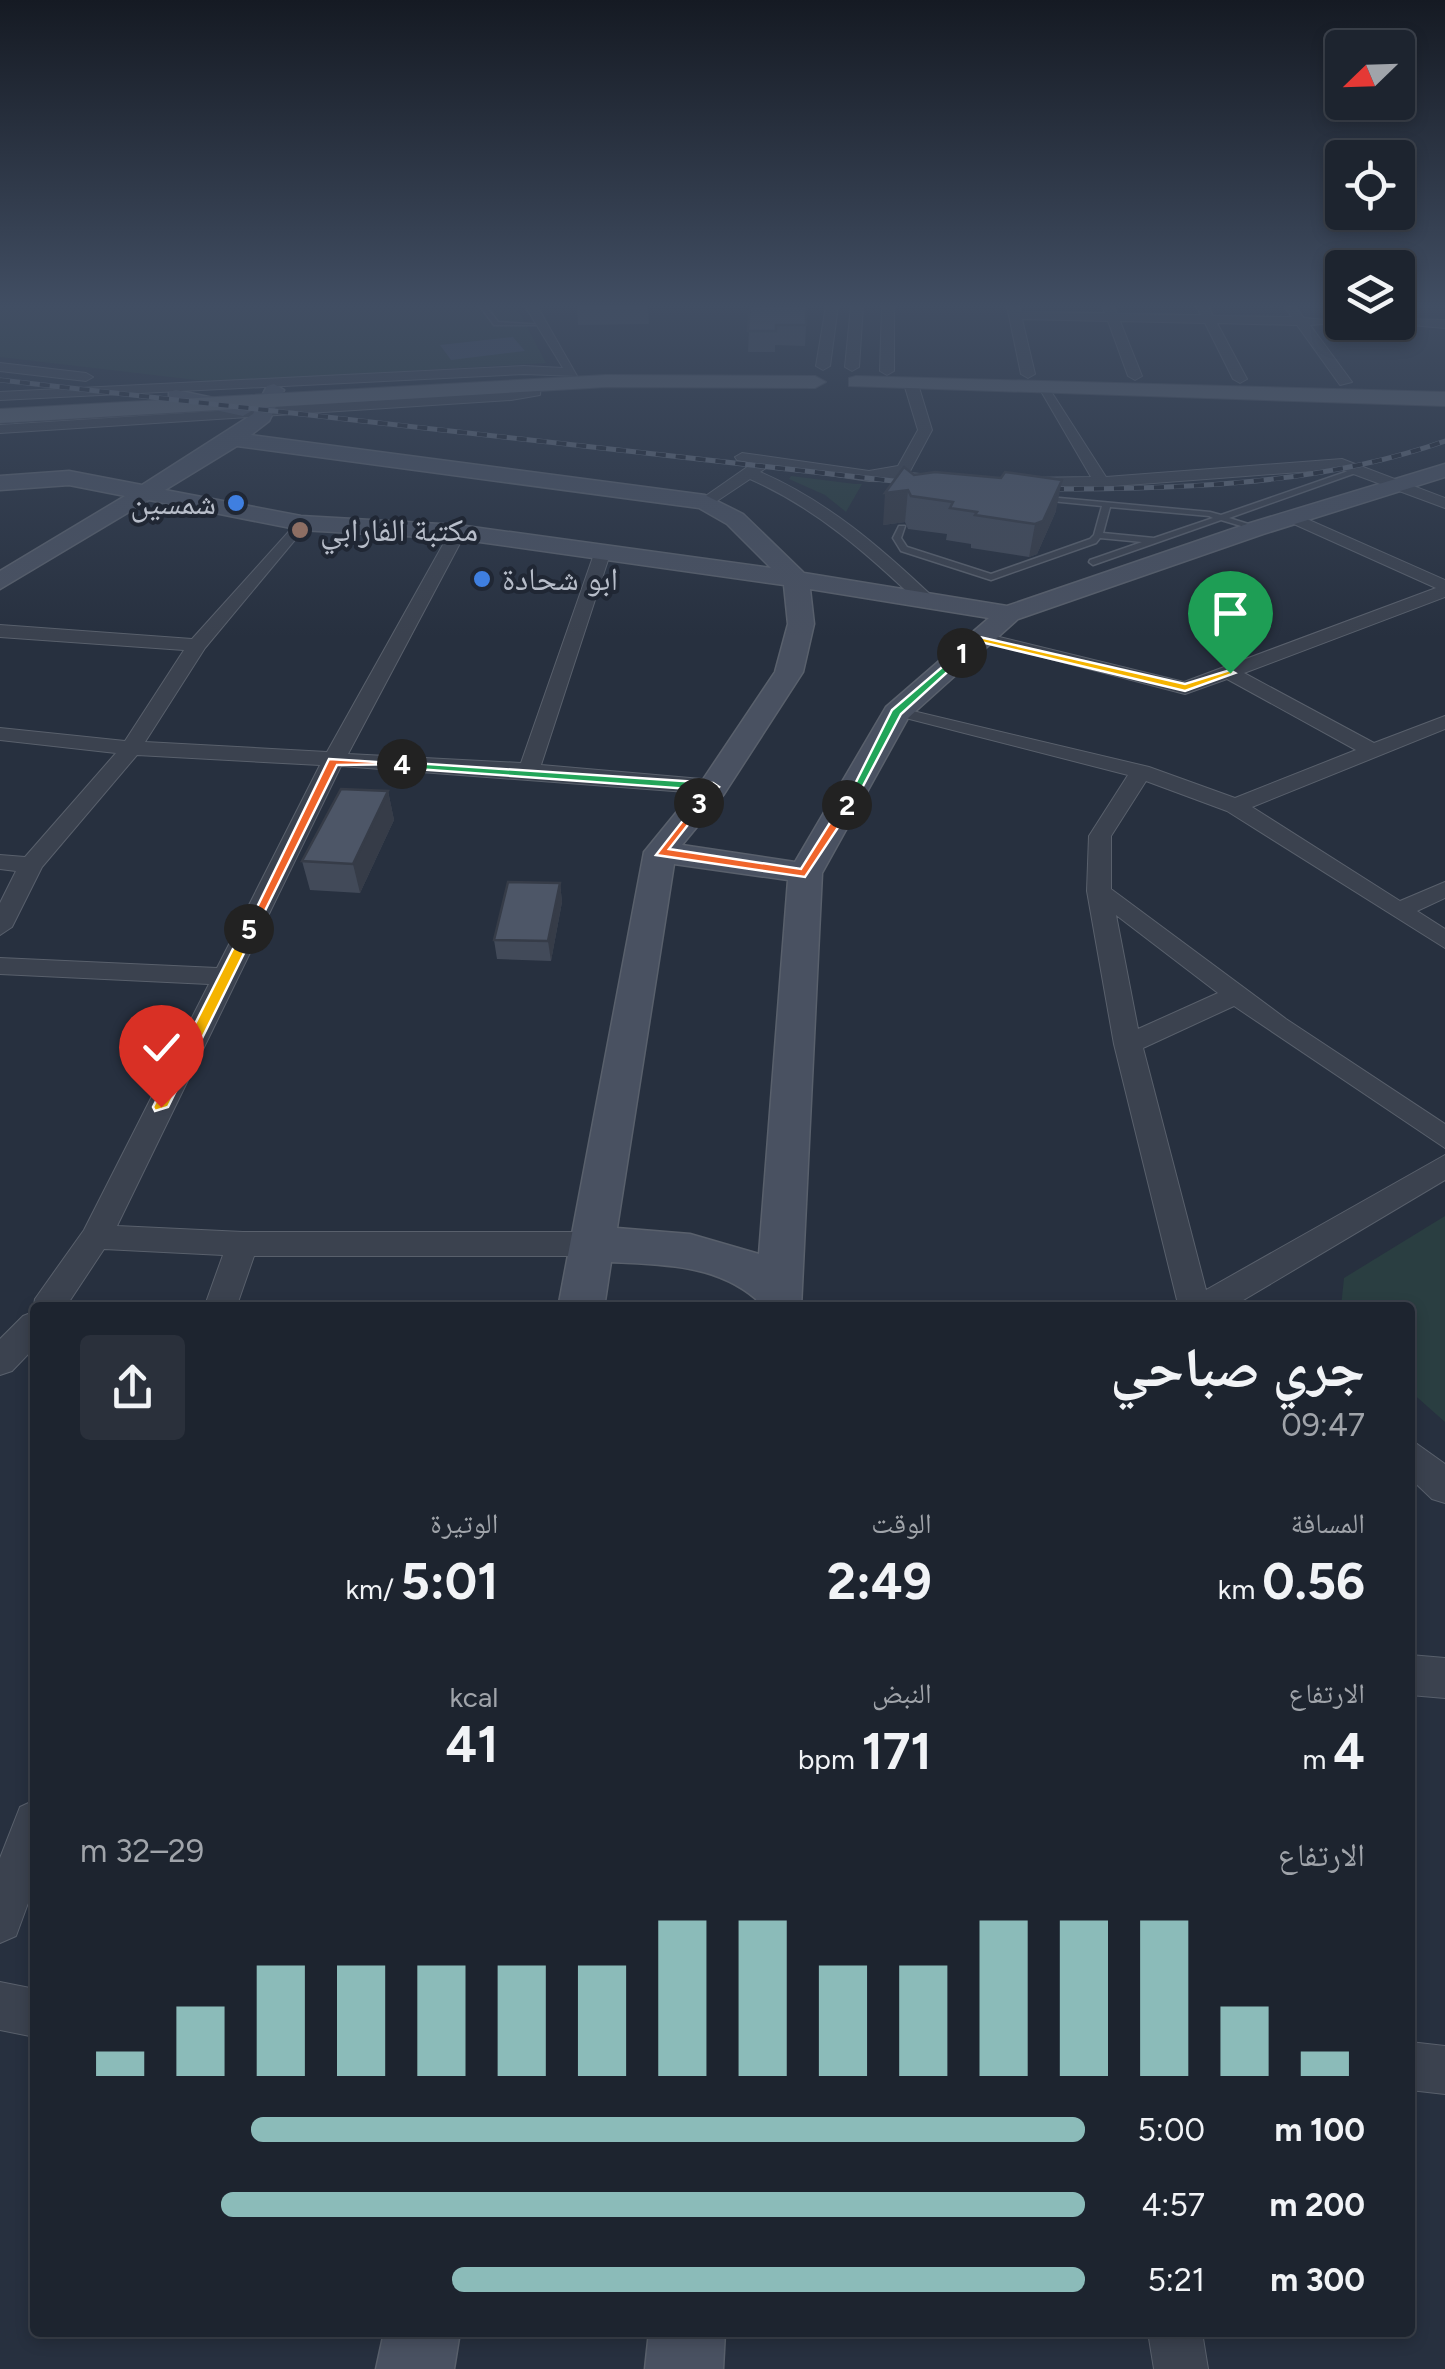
<!DOCTYPE html>
<html lang="ar">
<meta charset="utf-8">
<style>
:root{--surface:#1d242f;--page:#2a303b;--text:#f1f3f6;--muted:#a0a4aa;--line:#3b414b;--accent:#8bbbb9}
body{margin:0;font-family:Figtree,"Noto Naskh Arabic",sans-serif;background:var(--page);color:var(--text);direction:rtl;height:100vh;display:flex;flex-direction:column;font-size:38px;white-space:nowrap}
*{box-sizing:border-box;margin:0}
p{font-size:32px;color:var(--muted)}
.icon{flex:none;width:55px;height:55px;fill:none;stroke:currentColor;stroke-width:2;stroke-linecap:round;stroke-linejoin:round}
.map{position:relative;flex:1;overflow:hidden;direction:ltr}
.side{position:absolute;left:30px;top:1302px;width:1385px;height:1035px;display:flex;flex-direction:column;background:var(--surface);border-radius:10px;box-shadow:0 5px 15px #0003,0 0 0 2px var(--line);direction:rtl}
.side>*{flex:none}
.needle{width:65px;rotate:247deg}
.tools{position:absolute;left:1325px;top:30px;display:grid;gap:20px}
.tools a{display:grid;place-items:center;width:90px;height:90px;border-radius:10px;background:var(--surface);box-shadow:0 5px 15px #0003,0 0 0 2px var(--line);font-size:50px}
.pin{position:absolute;display:grid;place-items:center;width:85px;height:85px;color:#fff;margin:-102px -42px;border-radius:50% 50% 50% 0;rotate:-45deg;box-shadow:0 0 10px #0007}
.pin .icon{rotate:45deg}
.km{position:absolute;width:50px;height:50px;margin:-25px;border-radius:50%;background:#222;color:#fff;font-size:28px;line-height:50px;text-align:center}
.round{display:grid;place-items:center;flex:none;width:105px;height:105px;border-radius:10px;background:var(--page)}
.overview{display:flex;align-items:center;justify-content:space-between;height:170px;padding:0 50px}
h1{font-size:55px;font-weight:700;line-height:75px}
.metrics{display:grid;grid-template-columns:repeat(3,1fr);gap:15px;height:170px;padding:10px 50px}
.metrics div{display:grid;align-content:center}
.metrics b{font-size:50px;font-weight:700}
.metrics small{font-size:28px;font-weight:400}
.metrics p{font-size:28px}
.chart{height:280px;padding:20px 50px}
.chart p{display:flex;justify-content:space-between}
.chart svg{width:100%;height:180px;margin-top:10px;stroke:var(--accent);stroke-width:6}
ul{padding:0 50px;list-style:none;font-size:32px}
li{display:grid;grid-template-columns:160px 120px 1fr;align-items:center;height:75px}
li i{height:25px;border-radius:12px;background:var(--accent)}
.map>svg:first-child{display:block}
</style>
<div class="map">
<svg width="1445" height="2369" viewBox="0 0 1445 2369">
<rect width="100%" height="100%" fill="#27303f"/>
<path fill="#2a3e41" d="M0 306H516L546 363 213 382 0 357Z
M791 476 855 484H862L846 512 825 495 789 479Z
M1445 1216V1422L1410 1391V1308L1341 1307 1344 1278Z"/>
<path fill="#3e4c66" d="M513 337 525 351 451 360 440 345Z"/>
<g fill="none" stroke-linecap="round" stroke-linejoin="round">
<g stroke="#59606c" stroke-width="3">
<path id="lane" d="M480 306H486L498 322 545 325H494Z
M1357 468 1364 470 1229 518 1258 527V531L1221 520 1093 565 1089 562 1090 560 1142 542 1100 538 1096 543 991 580 901 551 893 538 899 526H905L901 538 907 547 991 574 1090 539 1094 535 1102 506 1041 500 1037 498 1038 496 1210 512 1221 515ZM1110 507 1209 516 1213 518 1154 538 1103 533Z"/>
</g>
<g stroke="#59606c" stroke-width="2">
<path id="street" d="M525 306H537L577 376 524 374 0 400V392L524 366 563 368Z
M826 306H838L830 366 823 370 816 366Z
M851 306H863L859 367 852 371 845 367Z
M882 306H894V371L887 375 880 371Z
M1007 306H1019L1020 312 1105 313 1102 306H1114L1117 314 1201 315 1196 306H1208L1213 316 1292 317 1285 308 1295 306 1304 318 1348 322 1310 325 1352 382 1340 385 1297 325 1217 323 1247 379 1240 383 1233 379 1205 323 1120 321 1142 376 1135 380 1128 376 1108 321 1022 319 1035 374 1028 378 1021 374Z
M1398 319 1445 320V328L1376 322H1398Z
M0 363 86 373 93 377 86 381 0 371Z
M534 380 541 384 540 395 511 400 0 433V425L511 392 528 389Z
M911 380 918 384 932 430 909 473 943 476V482L869 481 769 466 760 472C827 501 880 547 933 597V605H921C869 555 816 508 750 479L711 505 697 502 753 463 737 460 735 457 742 453 869 471 898 466 918 430 904 384Z
M1045 382 1106 477 1342 459 1445 498V508L1340 469 1101 487 1018 486V480L1023 478 1091 477 1038 386Z
M1291 512 1445 580V597L1244 673 1374 743 1445 716V729L1252 807 1400 901 1445 882V898L1417 911 1445 929V948L1227 811 1146 781 1111 836V889L1286 1019 1445 1124V1148L1234 1006 1143 1048 1206 1290 1445 1155V1180L1230 1308H1179L1114 1044 1087 891 1089 836 1128 775 886 713 896 707 1149 767 1235 798 1356 750 1227 679 1185 694 970 638 979 632 1184 682 1436 588 1285 520 1283 517ZM1116 915 1218 993 1138 1029Z
M301 518 309 523 205 648 145 742 327 752 450 532 458 527 466 532 348 754 521 763 594 554 602 549 610 554 541 765 713 780 724 787 713 794 341 766 117 1226 243 1232H590L601 1235 606 1244 601 1253 590 1256H254L236 1308H204L223 1255 104 1249 65 1308H35V1347L12 1371 0 1375V1339L23 1316 33 1312 35 1299 84 1230 209 984 0 974V958L217 968 320 765 137 755 42 867 12 927 0 935V903L16 871 0 869V855L25 857 116 753 0 740V728L125 741 184 650 0 637V625L192 639Z
M1410 1439 1445 1464V1503L1432 1499 1410 1478Z
M1410 1655 1445 1658V1698L1410 1695Z
M35 1800V1884L16 1936 0 1943V1858L20 1807Z
M0 1982 35 1989V2037L0 2030Z
M1410 2042 1445 2046V2094L1410 2090Z
M1148 2332H1202L1208 2369H1154Z"/>
</g>
<g stroke="#59606c" stroke-width="3">
<path id="secondary" d="M274 384 284 390 269 421 251 435 705 495 743 514 804 573 1007 606 1247 524 1445 464V477L1263 534 1018 619 908 718 822 873 801 1308H755L756 1299C715 1264 663 1265 611 1262L604 1308H558L644 852 702 781 775 672 788 624 784 585 458 539 301 530 149 500 0 589V571L125 496 69 485 0 490V476L69 471 142 485 253 414 267 386ZM237 446 699 508 727 524 771 568 458 525 301 516 165 490ZM810 589 989 618 886 707 795 862 682 845 724 794 803 672 814 624ZM674 864 788 880 759 1254 690 1234 617 1228Z
M176 390 250 406 253 410 243 416 169 400V392Z
M384 2332H460L454 2369H376Z
M649 2332H725L723 2369H645Z"/>
</g>
<g stroke="#444b58" stroke-width="2">
<path id="primary" d="M606 375 815 376 826 382 815 388 606 387 0 423V409Z
M856 376 1445 392V406L849 386V378Z"/>
</g>
<use href="#lane" fill="#3b424f" fill-rule="evenodd"/>
<use href="#street" fill="#3b424f" fill-rule="evenodd"/>
<use href="#secondary" fill="#495161" fill-rule="evenodd"/>
<use href="#primary" fill="#59616e" fill-rule="evenodd"/>
<g stroke="#5d6675" stroke-width="5">
<path id="rail" d="M0 380 920 484
M1034 489C1171 489 1314 487 1445 441"/>
</g>
<use href="#rail" stroke="#202734" stroke-width="4" stroke-dasharray="10" stroke-linecap="butt"/>
</g>
<path fill="#424a59" d="M577 306H648L649 324 578 325Z
M750 306 806 325 805 346 775 345V352H748Z
M914 475 1056 511 1037 554 1029 557 971 548V544L946 540 947 534 908 529 905 522 883 525Z
M388 791 394 820 360 893 310 890 302 861Z
M560 883 562 902 551 961 497 959 494 940Z"/>
<path fill="#363c48" d="M1062 480 1056 511 1037 554 1029 557 1035 524Z
M908 490 905 522 883 525 885 493Z
M388 791 394 820 360 893 353 864Z
M560 883 562 902 551 961 548 941Z"/>
<path fill="#4d5667" stroke="#363c48" stroke-width="2.5" d="M750 306H806V325H776V331H748Z
M904 467 914 475 935 472 1001 478 1005 472 1062 480 1043 521 1035 524 975 515 977 512 950 508 953 502 911 496 908 490 885 493Z
M341 789 388 791 353 864 302 861Z
M508 882 560 883 548 941 494 940Z"/>
<linearGradient id="sky" x2="0" y2="1"><stop stop-color="#151a23"/><stop offset="0.48" stop-color="#414e63"/><stop offset="1" stop-color="#414e63" stop-opacity="0"/></linearGradient>
<rect width="1445" height="637" fill="url(#sky)"/>
<path fill="#f5b400" stroke="#fff" stroke-width="2.5" d="M975 636 1185 684 1230 670 1235 673 1185 691 981 642 966 655H959Z"/>
<path fill="#22a559" stroke="#fff" stroke-width="2.5" d="M962 650 966 655 901 714 853 805 843 808 892 710Z"/>
<path fill="#f0652b" stroke="#fff" stroke-width="2.5" d="M699 800 705 803 669 849 801 869 843 802 853 805 805 877 656 855Z"/>
<path fill="#22a559" stroke="#fff" stroke-width="2.5" d="M398 762 713 783 719 787 699 807 693 803 704 790 402 768Z"/>
<path fill="#f0652b" stroke="#fff" stroke-width="2.5" d="M329 759 408 764 337 765 256 929 245 932Z"/>
<path fill="#f5b400" stroke="#fff" stroke-width="2.5" d="M249 925 256 929 168 1107 155 1111 153 1107 243 929Z"/>
<g fill="#3f7fe0" stroke="#202734" stroke-width="4">
<circle cx="236" cy="503" r="10"/>
<circle cx="482" cy="579" r="10"/>
</g>
<circle fill="#8d6e63" stroke="#202734" stroke-width="4" cx="300" cy="530" r="10"/>
<g text-anchor="middle" stroke-width="8" stroke-linejoin="round" paint-order="stroke">
<g font-size="32" fill="#b7bdc9" stroke="#202734" text-anchor="start">
<text x="216" y="514" text-anchor="end">شمسين</text>
<text x="320" y="541">مكتبة الفارابي</text>
<text x="502" y="590">ابو شحادة</text>
</g>
</g>
</svg>
<div class="tools">
<a><svg class="needle" viewBox="-14 -14 28 28"><path d="M0-13l5 13h-10z" fill="#e53935"/><path d="M0 13l5-13h-10z" fill="#a0a4aa"/></svg></a>
<a><svg class="icon" aria-label="locate" viewBox="0 0 24 24"><circle cx="12" cy="12" r="6"/><path d="M12 2v4M12 18v4M2 12h4M18 12h4"/></svg></a>
<a><svg class="icon" aria-label="layers" viewBox="0 0 24 24"><path d="M12 4l9 5-9 5-9-5zM3 14l9 5 9-5"/></svg></a>
</div>
<div class="pin" style="left:1230px;top:673px;background:#1e9e55"><svg class="icon" aria-label="arrive" viewBox="0 0 24 24"><path d="M6 21V4h12l-3 4 3 4H6"/></svg></div>
<div class="pin" style="left:161px;top:1107px;background:#d93025"><svg class="icon" aria-label="check" viewBox="0 0 24 24"><path d="M5 12l5 5 9-10"/></svg></div>
<b class="km" style="left:962px;top:653px">1</b>
<b class="km" style="left:847px;top:805px">2</b>
<b class="km" style="left:699px;top:803px">3</b>
<b class="km" style="left:402px;top:764px">4</b>
<b class="km" style="left:249px;top:929px">5</b>
<section class="side">
<div class="overview"><div><h1>جري صباحي</h1><p>09:47</p></div><a class="round"><svg class="icon" aria-label="share" viewBox="0 0 24 24"><path d="M12 15V3M7 8l5-5 5 5M5 13v7h14v-7"/></svg></a></div>
<div class="metrics">
<div><p>المسافة</p><b>0.56<small> km</small></b></div>
<div><p>الوقت</p><b>2:49</b></div>
<div><p>الوتيرة</p><b>5:01<small> /km</small></b></div>
</div>
<div class="metrics">
<div><p>الارتفاع</p><b>4<small> m</small></b></div>
<div><p>النبض</p><b>171<small> bpm</small></b></div>
<div><p>kcal</p><b>41</b></div>
</div>
<div class="chart"><p><span>الارتفاع</span>29–32 m</p>
<svg viewBox="0 0 160 44" preserveAspectRatio="none"><path d="M5 44V38M15 44V27M25 44V17M35 44V17M45 44V17M55 44V17M65 44V17M75 44V6M85 44V6M95 44V17M105 44V17M115 44V6M125 44V6M135 44V6M145 44V27M155 44V38"/></svg>
</div>
<ul>
<li><b>100 m</b>5:00<i style="width:83%"></i></li>
<li><b>200 m</b>4:57<i style="width:86%"></i></li>
<li><b>300 m</b>5:21<i style="width:63%"></i></li>
</ul>
</section>
</div>
